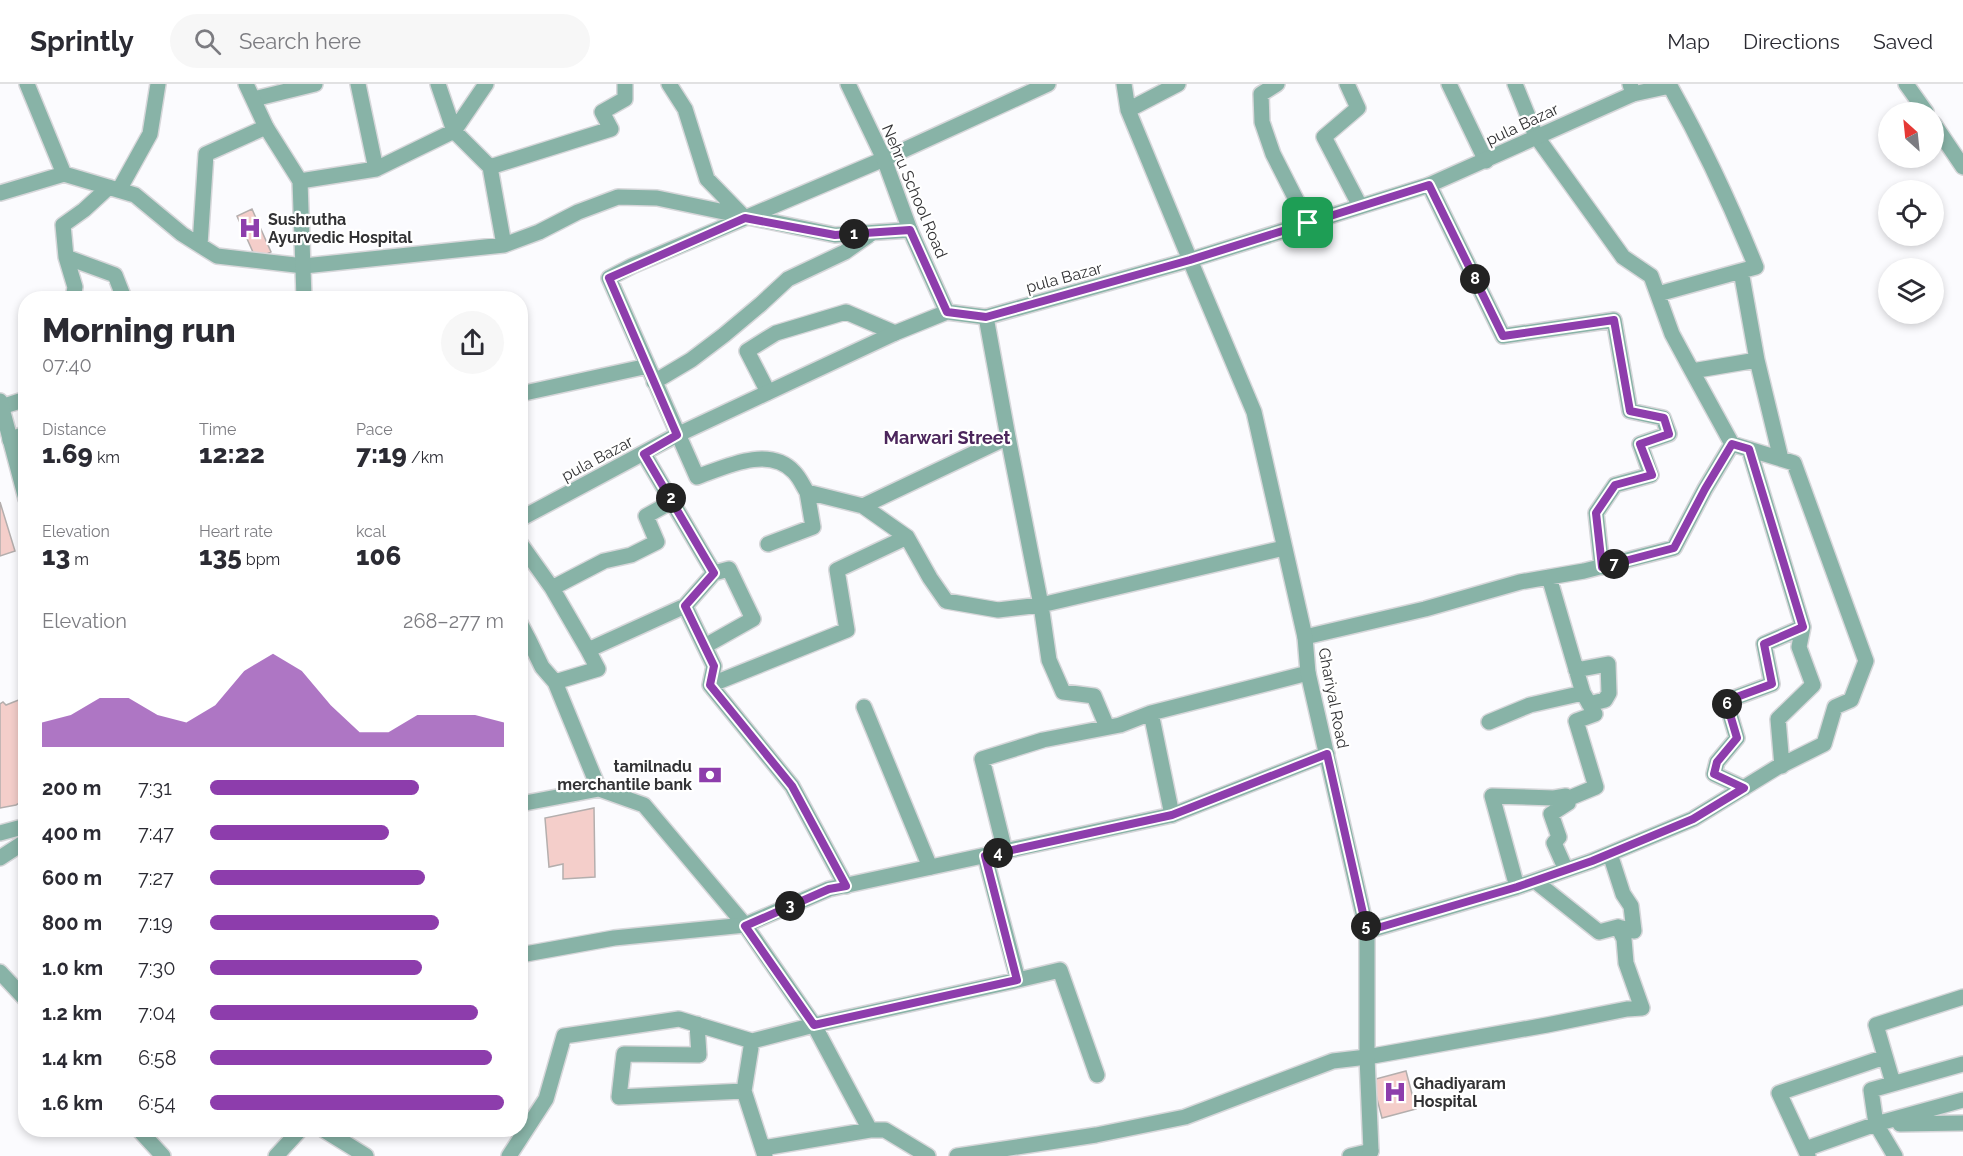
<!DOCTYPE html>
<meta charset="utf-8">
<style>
:root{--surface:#fff;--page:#f7f7f7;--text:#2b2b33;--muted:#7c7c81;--line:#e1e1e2;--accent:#8d3dac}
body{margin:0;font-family:Raleway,sans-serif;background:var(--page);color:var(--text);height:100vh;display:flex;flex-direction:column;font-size:22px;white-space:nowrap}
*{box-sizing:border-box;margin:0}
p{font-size:20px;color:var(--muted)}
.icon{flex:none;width:33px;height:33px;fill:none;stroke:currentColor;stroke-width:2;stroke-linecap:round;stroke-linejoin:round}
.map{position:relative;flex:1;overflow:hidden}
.panel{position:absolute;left:18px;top:207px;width:510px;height:846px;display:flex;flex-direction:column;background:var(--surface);border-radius:24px;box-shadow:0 3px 9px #0003}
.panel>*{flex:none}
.needle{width:39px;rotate:333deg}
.buttons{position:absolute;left:1878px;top:18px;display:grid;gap:12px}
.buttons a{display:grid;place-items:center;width:66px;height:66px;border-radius:50%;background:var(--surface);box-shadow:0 3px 9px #0003;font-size:30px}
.pin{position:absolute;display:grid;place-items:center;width:51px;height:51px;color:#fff;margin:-26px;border-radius:12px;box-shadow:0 3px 9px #0006}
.km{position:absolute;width:30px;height:30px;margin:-15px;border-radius:50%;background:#222;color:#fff;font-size:16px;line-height:30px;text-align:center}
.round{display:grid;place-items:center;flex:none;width:63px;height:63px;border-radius:32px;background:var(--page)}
.overview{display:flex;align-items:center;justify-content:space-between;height:102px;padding:0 24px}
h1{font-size:33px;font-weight:800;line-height:45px}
.figures{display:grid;grid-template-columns:repeat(3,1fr);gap:9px;height:102px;padding:6px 24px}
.figures div{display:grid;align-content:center}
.figures b{font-size:26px;font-weight:800}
.figures small{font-size:16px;font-weight:400}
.figures p{font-size:16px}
.chart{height:168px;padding:12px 24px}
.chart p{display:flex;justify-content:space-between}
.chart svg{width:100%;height:108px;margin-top:6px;fill:var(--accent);opacity:.7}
ul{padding:0 24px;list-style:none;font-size:20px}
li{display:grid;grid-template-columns:96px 72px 1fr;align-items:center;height:45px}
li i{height:15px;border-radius:8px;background:var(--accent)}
header{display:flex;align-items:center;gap:36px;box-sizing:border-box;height:84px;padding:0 30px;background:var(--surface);border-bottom:2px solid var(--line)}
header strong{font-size:28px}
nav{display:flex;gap:33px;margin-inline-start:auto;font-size:21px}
.search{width:420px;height:54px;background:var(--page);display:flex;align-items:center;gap:15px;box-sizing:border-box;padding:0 21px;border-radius:33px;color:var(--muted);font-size:22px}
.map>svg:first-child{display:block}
</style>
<header>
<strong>Sprintly</strong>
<div class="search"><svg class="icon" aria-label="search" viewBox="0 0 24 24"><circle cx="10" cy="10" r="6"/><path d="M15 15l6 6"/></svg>Search here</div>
<nav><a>Map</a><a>Directions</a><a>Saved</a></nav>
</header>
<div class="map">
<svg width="1963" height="1072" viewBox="0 0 1963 1072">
<rect width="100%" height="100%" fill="#fbfbfe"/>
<path fill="#f4ceca" stroke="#b4aead" stroke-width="1.5" d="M252 125 271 168 256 175 237 132Z
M0 418 15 467 0 472Z
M26 613V715L16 721 0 724V620L3 618 6 621Z
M594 724 595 793 563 795V780L549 783 545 734Z
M1406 987 1416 1025 1382 1034 1372 996Z"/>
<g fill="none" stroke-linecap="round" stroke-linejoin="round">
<g stroke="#d7d7da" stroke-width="18">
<path id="minor" d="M27 0 64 90 135 111 182 150 217 172 304 182 504 161 490 83 454 47 438 0
M358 0 376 85
M669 0 685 25 707 95 745 134
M1048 0 884 75 632 182 609 194 697 393C725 383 769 361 794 388 800 394 803 402 807 408L863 422 907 453 930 494 946 517 998 526 1041 521 1049 576 1063 608 1094 612 1107 643
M1124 0 1128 26 1190 176
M1277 0 1261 10 1262 38 1273 70 1308 139
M1347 0 1358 24 1324 53 1360 122
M1449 0 1486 77
M1515 0 1536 52 1623 173 1651 192 1672 250 1692 287 1757 276 1741 187 1756 183C1731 121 1703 61 1670 2L1633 10
M1906 0 1926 28
M254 15 315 0
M1128 26 1178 0
M1934 40 1963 83
M490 83 611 45 602 28 625 15V0
M300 97 376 85 454 47 486 0
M1429 101 1503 252 1614 236 1630 327 1663 334 1669 350 1640 360 1651 391 1615 401 1596 429 1602 483
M119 106 150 50 158 0
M0 109 64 90
M200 161 206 70 266 43
M504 161 539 148 578 128 618 113 657 114 835 151 910 146
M66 173 115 191 124 214
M1658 210 1741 187
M73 214 75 203 66 173 63 141 84 126 109 103
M1757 276 1781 375
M1692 287 1732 360
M654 298 691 276 724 251 761 220 788 195 845 168 872 149
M768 308 747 267 776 249 846 228 895 249
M520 310 648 282
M1 323 26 315
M1008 353 1041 521 1284 464
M10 356 26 349
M1749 365 1803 543 1799 563 1813 601 1778 635 1782 682
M644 370 714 489 685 522 714 582 710 601
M863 422 1008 353 986 233
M520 459 552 504 588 566 685 522
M768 460 813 443 807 408
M1549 493 1583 609
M552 504 604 477 631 471 657 458 646 432 673 417
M520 539 529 556
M1305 553 1425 525 1520 498 1584 487 1674 464 1705 405 1732 360 1794 379 1866 577 1851 616 1835 623 1824 660 1776 684 1693 735 1592 777 1517 803 1367 847
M520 558 529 556 542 583 555 598 598 585 588 566
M705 562 753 535 729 485 714 489
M1576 586 1608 580 1609 609 1605 616 1589 620
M555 598 599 705
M864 623 930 783
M1151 629 1172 731
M1489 638 1530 621 1583 609 1595 630 1576 637 1596 703 1567 715
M1744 704 1714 690 1717 678 1737 654 1726 617 1772 600 1764 560 1803 543
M520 720 599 705 644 721 745 841 814 941 870 1046
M1005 767 982 675 1043 656 1120 641 1151 629 1308 589
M1610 770 1623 810 1631 822 1634 847 1618 843
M846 802 792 702 710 601 847 546 837 486 907 453
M1517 803 1492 712 1554 714 1566 712 1568 719 1551 730 1559 753 1554 759 1566 786
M0 888 26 916
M1018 896 1060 886 1097 991
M697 940 699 971 624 970 619 1013 744 1007
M752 957 814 941 1018 896 985 772
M1893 999 1876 941 1963 913
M1876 1040 1871 1006 1963 980
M1876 1040 1963 1016
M1900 1040 1963 1039
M139 1046 163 1072
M324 1046 366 1072
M763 1064 870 1046H885L928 1072
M1805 1065 1779 1009 1885 973
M509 1072 546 1015 564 952 679 935 752 957 744 1007 765 1072
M957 1072 1096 1051 1185 1033 1333 977 1367 973 1547 941 1627 925 1642 924 1626 879 1624 855 1618 843 1599 848 1535 797
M1350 1072 1371 1067
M1808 1072 1805 1065 1876 1040 1895 1072"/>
</g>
<g stroke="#d7d7da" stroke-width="18">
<path id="tertiary" d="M246 0 266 43 300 97 304 214
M848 0 884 75 910 146 947 228
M1190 176 1254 328 1305 553 1308 589 1367 847V973L1371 1067 1369 1072
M0 317 26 415
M520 435 677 351 895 249 947 228 986 233 1190 176 1429 101 1633 10 1630 0
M0 749 26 742
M0 774 26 757
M520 871 614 854 745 841 829 805 1172 731 1327 670
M276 1072 300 1046"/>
</g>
<use href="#minor" stroke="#88b3a7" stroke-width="15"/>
<use href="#tertiary" stroke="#88b3a7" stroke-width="15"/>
</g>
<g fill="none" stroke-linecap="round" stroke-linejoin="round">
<g stroke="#fff" stroke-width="12">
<path id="route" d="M1429 101 1503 252 1614 236 1630 327 1664 334 1669 350 1640 360 1652 391 1615 401 1596 429 1602 483 1674 464 1705 405 1732 360 1749 365 1803 543 1764 560 1772 600 1726 617 1737 654 1717 678 1714 690 1744 704 1693 735 1592 777 1517 803 1367 847 1327 670 1172 731 985 772 1017 896 814 941 745 842 829 805 846 802 792 702 710 601 714 582 685 522 714 489 644 370 677 351 609 194 745 134 835 151 910 146 947 228 986 233 1190 176Z"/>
</g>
<use href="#route" stroke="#8d3dac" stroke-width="8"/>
</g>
<defs>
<g id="hospital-bare" transform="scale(1.8)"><path d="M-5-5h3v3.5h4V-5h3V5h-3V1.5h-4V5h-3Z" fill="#8d3dac" stroke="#fff" stroke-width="2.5" paint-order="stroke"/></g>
<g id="bank-bare" transform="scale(1.8)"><path d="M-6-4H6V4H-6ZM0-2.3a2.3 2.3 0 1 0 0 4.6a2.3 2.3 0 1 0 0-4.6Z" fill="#8d3dac" stroke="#fff" stroke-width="2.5" paint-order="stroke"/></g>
</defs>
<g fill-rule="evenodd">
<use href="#hospital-bare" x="250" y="144"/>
<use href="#bank-bare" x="710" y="691"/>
<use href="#hospital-bare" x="1395" y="1008"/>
</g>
<g text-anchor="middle" stroke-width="4.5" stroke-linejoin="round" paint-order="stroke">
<g font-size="16" fill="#323234" stroke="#fff">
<text transform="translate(1522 40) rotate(-25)" y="6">pula Bazar</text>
<text transform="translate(915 107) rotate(67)" y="6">Nehru School Road</text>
<text transform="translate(1064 193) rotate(-15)" y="6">pula Bazar</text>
<text transform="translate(597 374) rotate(-28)" y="6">pula Bazar</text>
<text transform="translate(1334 614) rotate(79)" y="6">Ghariyal Road</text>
</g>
<g font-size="16" font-weight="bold" fill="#323234" stroke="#fff" text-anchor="start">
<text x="268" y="141">Sushrutha<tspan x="268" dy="18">Ayurvedic Hospital</tspan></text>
<text x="692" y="688" text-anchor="end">tamilnadu<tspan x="692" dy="18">merchantile bank</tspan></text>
<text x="1413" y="1005">Ghadiyaram<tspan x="1413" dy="18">Hospital</tspan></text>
</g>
<g font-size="18" font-weight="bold" fill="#4c265c" stroke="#fff">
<text x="947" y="360">Marwari Street</text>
</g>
</g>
</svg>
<div class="buttons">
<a><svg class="needle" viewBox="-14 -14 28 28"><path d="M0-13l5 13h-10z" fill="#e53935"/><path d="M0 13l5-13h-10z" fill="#7c7c81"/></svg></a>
<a><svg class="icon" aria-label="locate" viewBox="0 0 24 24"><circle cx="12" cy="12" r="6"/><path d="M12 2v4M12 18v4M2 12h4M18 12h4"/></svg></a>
<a><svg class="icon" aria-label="layers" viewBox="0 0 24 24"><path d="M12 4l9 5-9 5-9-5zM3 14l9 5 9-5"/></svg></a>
</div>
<div class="pin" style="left:1308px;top:139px;background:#1e9e55"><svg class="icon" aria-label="arrive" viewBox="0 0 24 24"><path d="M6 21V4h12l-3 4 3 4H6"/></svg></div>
<b class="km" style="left:854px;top:150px">1</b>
<b class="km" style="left:671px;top:414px">2</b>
<b class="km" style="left:790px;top:822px">3</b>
<b class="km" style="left:998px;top:769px">4</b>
<b class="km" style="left:1366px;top:842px">5</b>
<b class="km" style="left:1727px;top:620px">6</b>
<b class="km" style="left:1614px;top:480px">7</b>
<b class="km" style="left:1475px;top:195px">8</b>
<section class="panel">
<div class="overview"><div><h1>Morning run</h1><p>07:40</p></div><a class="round"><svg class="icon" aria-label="share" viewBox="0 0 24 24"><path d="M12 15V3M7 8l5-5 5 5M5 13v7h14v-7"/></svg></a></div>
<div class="figures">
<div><p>Distance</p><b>1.69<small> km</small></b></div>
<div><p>Time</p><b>12:22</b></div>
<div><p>Pace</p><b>7:19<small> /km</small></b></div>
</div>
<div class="figures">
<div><p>Elevation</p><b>13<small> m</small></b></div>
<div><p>Heart rate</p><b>135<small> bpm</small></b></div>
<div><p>kcal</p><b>106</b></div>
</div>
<div class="chart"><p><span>Elevation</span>268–277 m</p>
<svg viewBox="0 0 160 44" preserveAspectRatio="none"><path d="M0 44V34L10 31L20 24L30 24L40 31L50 34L60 27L70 13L80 6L90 13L100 27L110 38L120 38L130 31L140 31L150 31L160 34V44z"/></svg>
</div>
<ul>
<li><b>200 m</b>7:31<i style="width:71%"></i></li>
<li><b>400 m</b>7:47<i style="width:61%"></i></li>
<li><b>600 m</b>7:27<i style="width:73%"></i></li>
<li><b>800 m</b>7:19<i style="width:78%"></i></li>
<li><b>1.0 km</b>7:30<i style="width:72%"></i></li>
<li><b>1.2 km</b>7:04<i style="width:91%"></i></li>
<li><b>1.4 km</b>6:58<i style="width:96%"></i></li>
<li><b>1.6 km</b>6:54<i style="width:100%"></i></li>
</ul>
</section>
</div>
